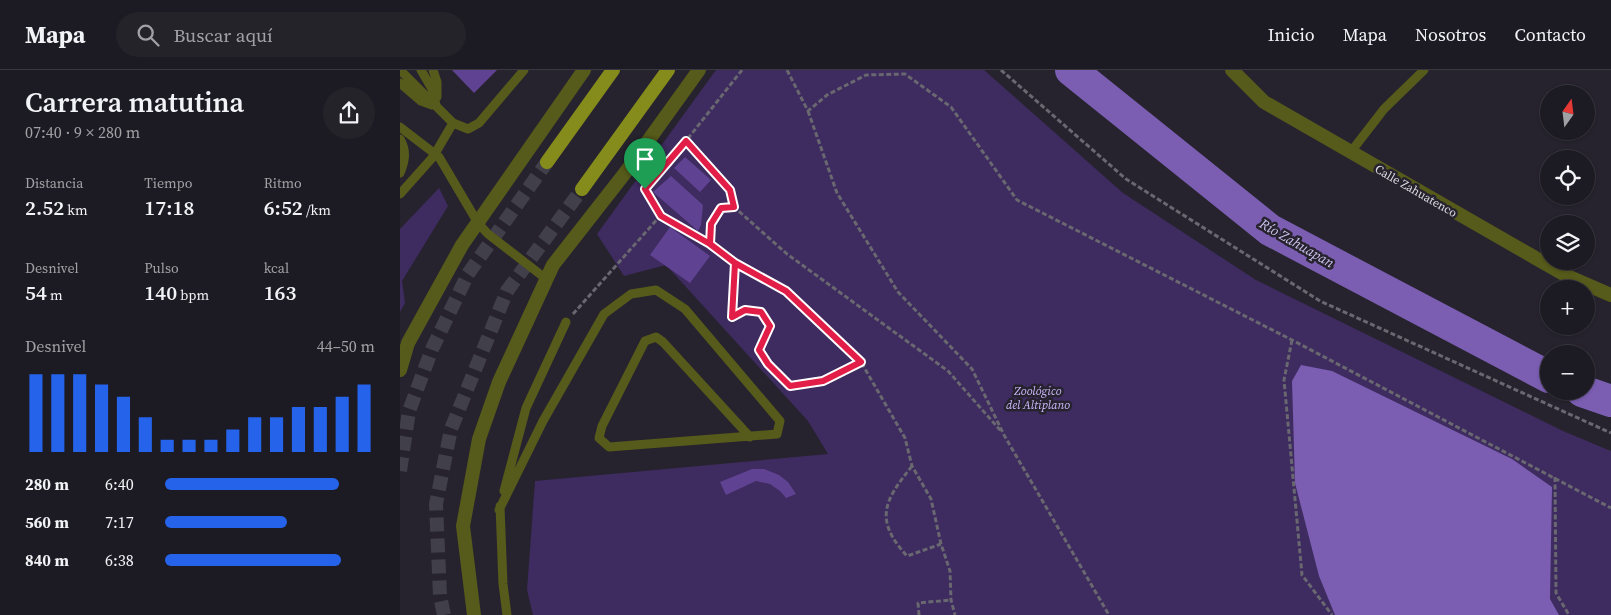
<!DOCTYPE html>
<html lang="es">
<meta charset="utf-8">
<style>
:root{--surface:#1c1a22;--page:#25232a;--text:#f1f3f6;--muted:#a0a1a5;--line:#3a3840;--accent:#2563eb}
body{margin:0;font-family:"Source Serif 4",serif;background:var(--page);color:var(--text);height:100vh;display:flex;flex-direction:column;font-size:19px;white-space:nowrap}
*{box-sizing:border-box;margin:0}
p{font-size:16px;color:var(--muted)}
.icon{flex:none;width:28px;height:28px;fill:none;stroke:currentColor;stroke-width:2;stroke-linecap:round;stroke-linejoin:round}
.map{position:relative;flex:1;overflow:hidden}
.drawer{display:flex;flex-direction:column;background:var(--surface);width:400px}
.drawer>*{flex:none}
.needle{width:32px;rotate:14deg}
.buttons{position:absolute;left:1140px;top:15px;display:grid;gap:10px}
.buttons a{display:grid;place-items:center;width:55px;height:55px;border-radius:50%;background:var(--surface);box-shadow:0 1px 4px #0004,0 0 0 1px var(--line);font-size:25px}
.pin{position:absolute;display:grid;place-items:center;width:42px;height:42px;color:#fff;margin:-51px -21px;border-radius:50% 50% 50% 0;rotate:-45deg;box-shadow:0 0 5px #0007}
.pin .icon{rotate:45deg}
.round{display:grid;place-items:center;flex:none;width:52px;height:52px;border-radius:26px;background:var(--page)}
.summary{display:flex;align-items:center;justify-content:space-between;height:85px;padding:0 25px}
h1{font-size:28px;font-weight:600;line-height:38px}
.metrics{display:grid;grid-template-columns:repeat(3,1fr);gap:8px;height:85px;padding:5px 25px}
.metrics div{display:grid;align-content:center}
.metrics b{font-size:21px;font-weight:600}
.metrics small{font-size:14px;font-weight:400}
.metrics p{font-size:14px}
.chart{height:140px;padding:10px 25px}
.chart p{display:flex;justify-content:space-between}
.chart svg{width:100%;height:90px;margin-top:5px;stroke:var(--accent);stroke-width:6}
ul{padding:0 25px;list-style:none;font-size:16px}
li{display:grid;grid-template-columns:80px 60px 1fr;align-items:center;height:38px}
li i{height:12px;border-radius:6px;background:var(--accent)}
header{display:flex;align-items:center;gap:30px;box-sizing:border-box;height:70px;padding:0 25px;background:var(--surface);border-bottom:1px solid var(--line)}
header strong{font-size:24px}
nav{display:flex;gap:28px;margin-inline-start:auto;font-size:18px}
.search{width:350px;height:45px;background:var(--page);display:flex;align-items:center;gap:12px;box-sizing:border-box;padding:0 18px;border-radius:28px;color:var(--muted);font-size:19px}
main{display:flex;flex:1;min-height:0}
.map>svg:first-child{display:block}
</style>
<header>
<strong>Mapa</strong>
<div class="search"><svg class="icon" aria-label="search" viewBox="0 0 24 24"><circle cx="10" cy="10" r="6"/><path d="M15 15l6 6"/></svg>Buscar aquí</div>
<nav><a>Inicio</a><a>Mapa</a><a>Nosotros</a><a>Contacto</a></nav>
</header>
<main>
<section class="drawer">
<div class="summary"><div><h1>Carrera matutina</h1><p>07:40 · 9 × 280 m</p></div><a class="round"><svg class="icon" aria-label="share" viewBox="0 0 24 24"><path d="M12 15V3M7 8l5-5 5 5M5 13v7h14v-7"/></svg></a></div>
<div class="metrics">
<div><p>Distancia</p><b>2.52<small> km</small></b></div>
<div><p>Tiempo</p><b>17:18</b></div>
<div><p>Ritmo</p><b>6:52<small> /km</small></b></div>
</div>
<div class="metrics">
<div><p>Desnivel</p><b>54<small> m</small></b></div>
<div><p>Pulso</p><b>140<small> bpm</small></b></div>
<div><p>kcal</p><b>163</b></div>
</div>
<div class="chart"><p><span>Desnivel</span>44–50 m</p>
<svg viewBox="0 0 160 44" preserveAspectRatio="none"><path d="M5 44V6M15 44V6M25 44V6M35 44V11M45 44V17M55 44V27M65 44V38M75 44V38M85 44V38M95 44V33M105 44V27M115 44V27M125 44V22M135 44V22M145 44V17M155 44V11"/></svg>
</div>
<ul>
<li><b>280 m</b>6:40<i style="width:83%"></i></li>
<li><b>560 m</b>7:17<i style="width:58%"></i></li>
<li><b>840 m</b>6:38<i style="width:84%"></i></li>
</ul>
</section>
<div class="map">
<svg width="1211" height="545" viewBox="0 0 1211 545">
<rect width="100%" height="100%" fill="#26232e"/>
<path fill="#3e2b5f" d="M316 0H584L723 123 856 210 1163 361 1211 381V545H133L127 520 135 411 428 384 408 351 266 195 224 206 197 164Z
M39 118 48 136 2 211 5 233 0 242V159Z"/>
<path fill="#7b5eb2" d="M901 295 932 301 1112 389 1152 417 1150 529 1159 545H935L919 506 895 413 892 311Z"/>
<g fill="none" stroke-linecap="round" stroke-linejoin="round">
<path stroke="#7b5eb2" stroke-width="32" d="M671 0 870 160 1149 307
M1182 321 1211 331"/>
</g>
<path fill="#604293" d="M52 0H97L74 23Z
M285 87 311 110 300 122 274 98Z
M271 106 303 135 301 155 298 161 253 122Z
M270 157 310 186 290 213 250 185Z
M352 399H364L379 405 388 412 396 424 386 428 380 421 370 414 356 411 326 425 320 412Z"/>
<g fill="none" stroke-linecap="round" stroke-linejoin="round">
<path stroke="#413f49" stroke-width="14" stroke-dasharray="14 7" stroke-linecap="butt" d="M0 401 9 341 32 279 68 204 147 92
M44 545 40 526 36 434 51 359 107 221 182 119"/>
<path stroke="#696770" stroke-width="3" stroke-dasharray="5 2.5" stroke-linecap="butt" d="M342 0 286 71 245 119 261 145 310 174 335 193 386 221 461 292 505 368 512 396 531 429 541 474 550 501 551 530 555 545
M387 0 408 41 427 25 466 5 505 4 551 37 617 130 892 270 1211 438
M601 0 726 109 920 231 1211 363
M408 41 437 123 498 222 572 299 604 365 709 545
M286 71 330 120 334 137 387 184 548 301 600 360
M310 174 311 154 321 138 334 137
M335 193 332 247 345 240 361 242 370 256 359 280 369 294 390 316 423 311 461 292
M173 244 261 145
M892 270 884 310 902 505 932 545
M512 396C485 430 473 449 507 486L541 474
M1155 407 1156 523 1169 545
M519 545 518 533 551 530"/>
<path stroke="#565a1a" stroke-width="9" d="M0 0 53 53 68 59 79 53 124 0
M21 0 32 19 36 35
M33 0 37 12V27
M0 13 21 31 32 35
M0 57 39 87 78 153 88 164 145 208
M0 69C7 81 5 91 0 103
M950 83 984 39 1024 0
M0 124 33 87 53 53
M104 421 126 338 166 252
M100 436 103 514 107 545
M99 440 143 351 204 244 231 224 256 220 285 239 380 351 377 364 209 377 199 368 202 356 245 271 256 267 263 272 350 367"/>
<path stroke="#565a1a" stroke-width="14" d="M832 0 864 32 1167 206 1211 225"/>
<path stroke="#565a1a" stroke-width="14" d="M0 300 8 273 62 175 184 0
M74 545 63 456 79 369 99 312 153 195 225 103 299 0"/>
<path stroke="#858c1b" stroke-width="14" d="M147 92 213 0
M182 119 268 0"/>
</g>
<g fill="none" stroke-linecap="round" stroke-linejoin="round">
<g stroke="#fff" stroke-width="10">
<path id="route" d="M245 119 261 146 310 174 335 193 386 221 461 292 423 311 390 316 368 294 359 280 370 256 361 242 345 240 332 247 335 193 310 174 311 154 321 138 334 137 330 120 286 71 245 119"/>
</g>
<use href="#route" stroke="#e11d48" stroke-width="6"/>
</g>
<g text-anchor="middle" stroke-width="5" stroke-linejoin="round" paint-order="stroke">
<g font-size="12" fill="#dddce3" stroke="#26232e">
<text transform="translate(1016 121) rotate(30)" y="4">Calle Zahuatenco</text>
</g>
<g font-size="12" font-style="italic" fill="#cdb9fc" stroke="#26232e">
<text x="638" y="325">Zoológico<tspan x="638" dy="14">del Altiplano</tspan></text>
</g>
<g font-size="14" font-style="italic" fill="#cdc1ed" stroke="#26232e">
<text transform="translate(897 173) rotate(30)" y="5">Río Zahuapan</text>
</g>
</g>
</svg>
<div class="buttons">
<a><svg class="needle" viewBox="-14 -14 28 28"><path d="M0-13l5 13h-10z" fill="#e53935"/><path d="M0 13l5-13h-10z" fill="#a0a1a5"/></svg></a>
<a><svg class="icon" aria-label="locate" viewBox="0 0 24 24"><circle cx="12" cy="12" r="6"/><path d="M12 2v4M12 18v4M2 12h4M18 12h4"/></svg></a>
<a><svg class="icon" aria-label="layers" viewBox="0 0 24 24"><path d="M12 4l9 5-9 5-9-5zM3 14l9 5 9-5"/></svg></a>
<a>+</a>
<a>−</a>
</div>
<div class="pin" style="left:245px;top:119px;background:#1e9e55"><svg class="icon" aria-label="arrive" viewBox="0 0 24 24"><path d="M6 21V4h12l-3 4 3 4H6"/></svg></div>
</div>
</main>
